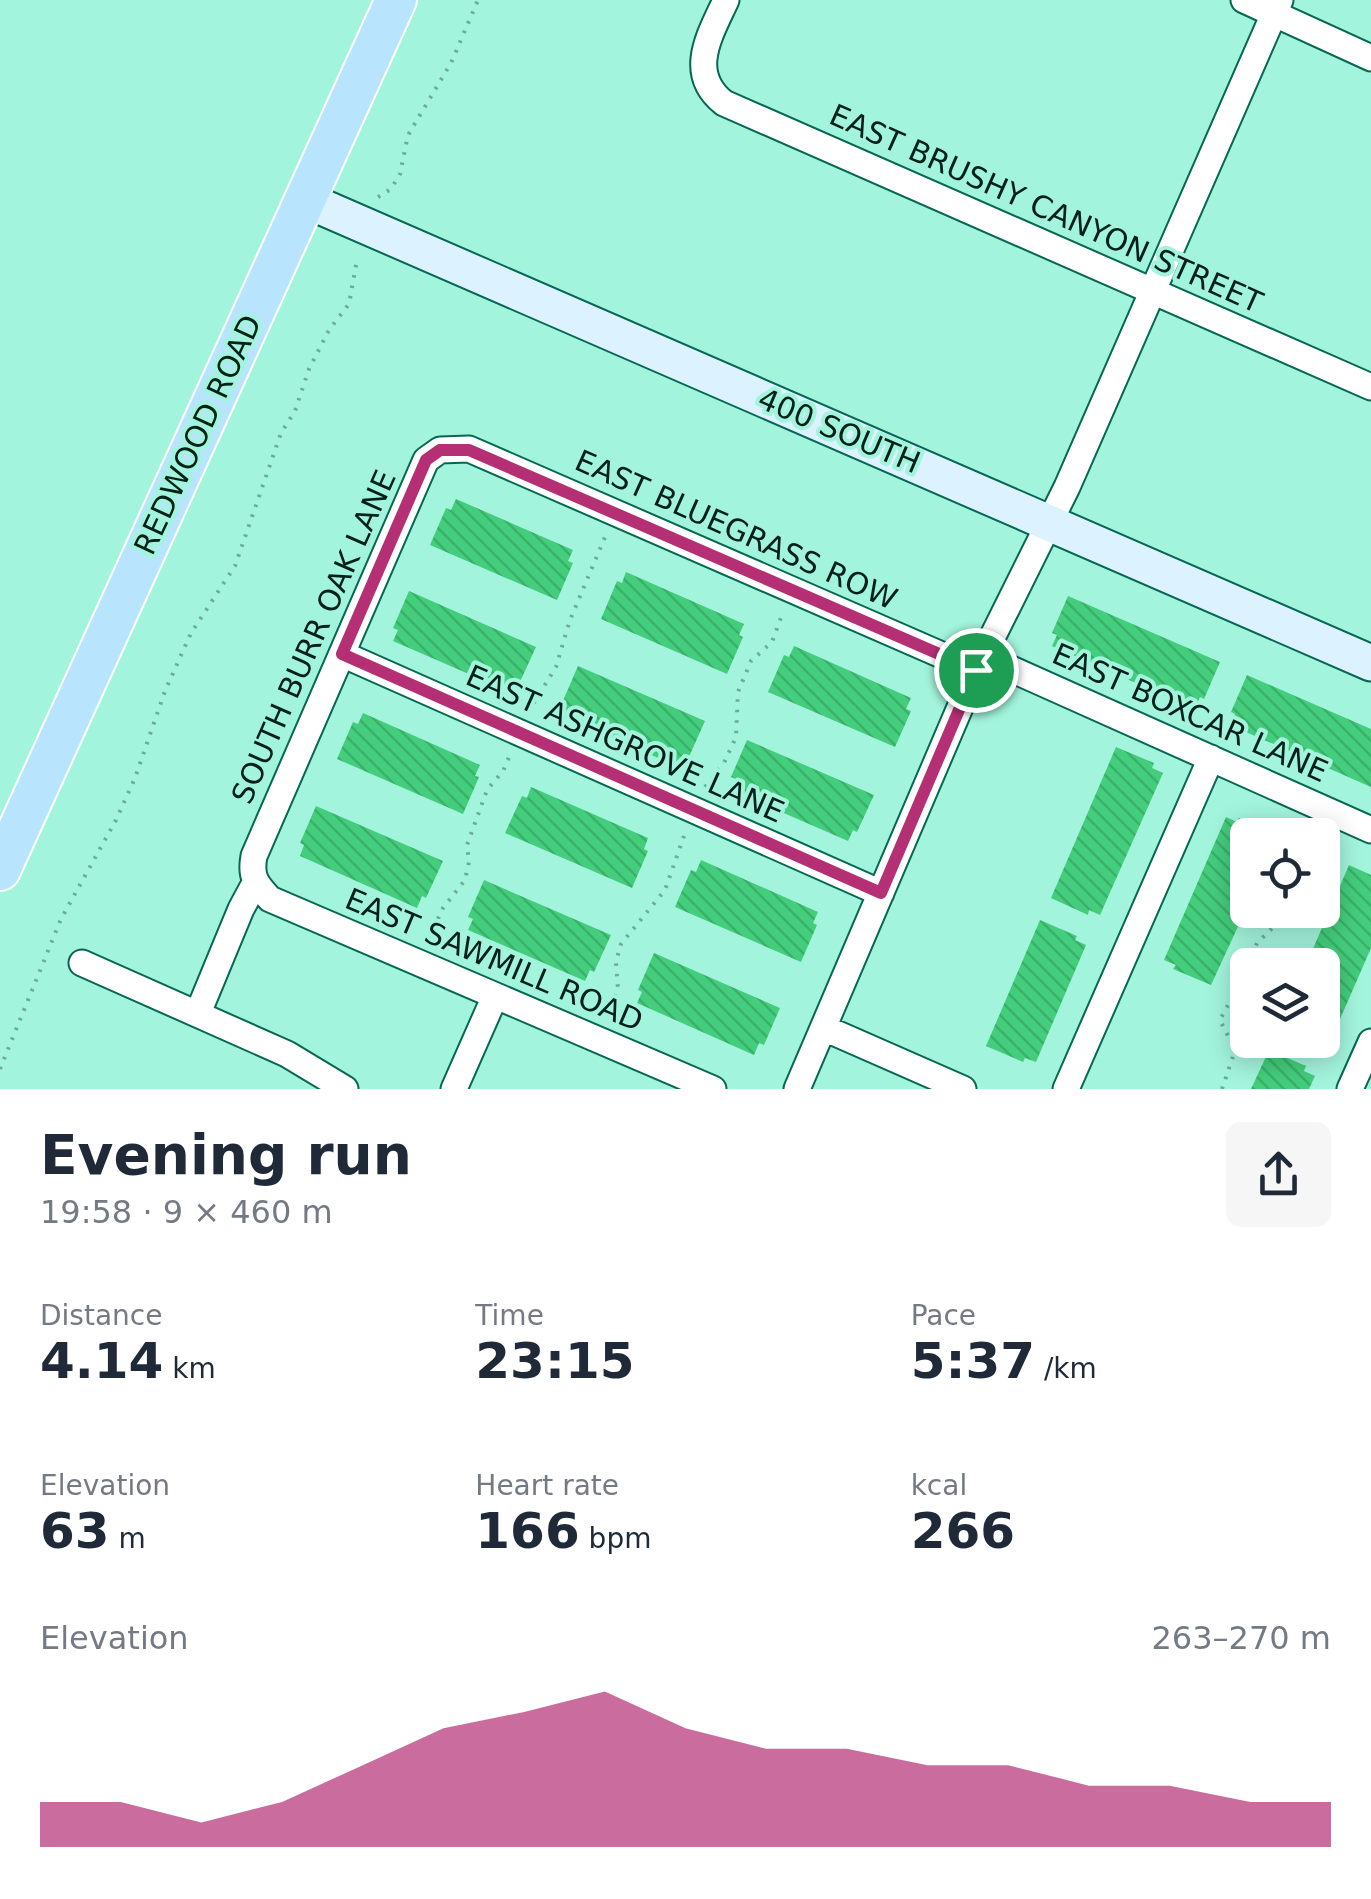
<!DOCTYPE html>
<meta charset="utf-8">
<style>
:root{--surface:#fff;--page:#f6f6f7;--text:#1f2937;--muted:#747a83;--accent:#b42f74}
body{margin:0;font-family:"DejaVu Sans",sans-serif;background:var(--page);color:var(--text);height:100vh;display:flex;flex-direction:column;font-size:38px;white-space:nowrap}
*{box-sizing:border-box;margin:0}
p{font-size:32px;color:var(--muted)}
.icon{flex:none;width:55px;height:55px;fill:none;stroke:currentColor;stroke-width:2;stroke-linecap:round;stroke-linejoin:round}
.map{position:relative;height:1089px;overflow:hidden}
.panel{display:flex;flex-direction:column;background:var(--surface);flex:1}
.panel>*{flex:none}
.fabs{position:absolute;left:1230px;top:818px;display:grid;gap:20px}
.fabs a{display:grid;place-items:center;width:110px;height:110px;border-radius:15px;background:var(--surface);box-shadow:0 5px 25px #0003;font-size:50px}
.pin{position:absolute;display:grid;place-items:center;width:85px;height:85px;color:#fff;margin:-42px;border:5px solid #fff;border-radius:50%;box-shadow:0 2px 10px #0007}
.round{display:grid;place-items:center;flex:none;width:105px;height:105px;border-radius:15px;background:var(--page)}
.summary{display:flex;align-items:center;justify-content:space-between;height:170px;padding:0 40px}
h1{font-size:55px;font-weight:800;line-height:75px}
.stats{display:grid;grid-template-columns:repeat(3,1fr);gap:15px;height:170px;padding:10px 40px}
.stats div{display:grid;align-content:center}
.stats b{font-size:50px;font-weight:800}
.stats small{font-size:28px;font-weight:400}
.stats p{font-size:28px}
.chart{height:280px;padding:20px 40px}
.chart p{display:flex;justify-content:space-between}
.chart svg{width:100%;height:180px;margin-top:10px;fill:var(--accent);opacity:.7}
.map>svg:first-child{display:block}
</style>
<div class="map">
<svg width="1371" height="1089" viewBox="0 0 1371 1089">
<defs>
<pattern id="building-back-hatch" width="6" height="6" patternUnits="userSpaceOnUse" patternTransform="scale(2.5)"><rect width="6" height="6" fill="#44cd7c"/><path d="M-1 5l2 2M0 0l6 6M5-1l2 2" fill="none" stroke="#3ab06a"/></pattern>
</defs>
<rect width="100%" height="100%" fill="#a3f4dc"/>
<path fill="url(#building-back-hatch)" d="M456 499 573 550 568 561 573 563 557 600 430 545 446 508 451 510Z
M626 572 744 624 739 635 743 637 727 674 601 619 617 581 622 583Z
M409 591 536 647 519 684 515 682 510 692 393 641 398 630 393 628Z
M1068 596 1220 662 1204 699 1200 697 1195 709 1052 646 1057 635 1052 633Z
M794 646 911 698 906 709 911 711 895 747 768 692 784 655 789 657Z
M578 666 705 721 688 759 684 757 679 767 562 716 567 705 562 703Z
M1247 675 1371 729V787L1230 725 1235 714 1231 712Z
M363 713 480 765 475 776 479 777 463 814 337 759 353 722 358 724Z
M747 740 874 795 857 832 853 830 848 841 731 790 736 779 731 777Z
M1116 747 1154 763 1152 768 1163 773 1100 915 1089 910 1088 915 1051 898Z
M531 787 648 838 644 849 648 851 632 888 505 833 522 796 527 798Z
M316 806 443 861 426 898 422 896 417 908 300 856 304 845 300 843Z
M1226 817 1237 822 1239 818 1280 835H1248V905L1211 985 1173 969 1176 965 1164 960Z
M701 860 818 912 813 923 817 925 801 962 675 907 691 870 696 872Z
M1349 865 1371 875V948L1334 1033 1322 1028V965H1306Z
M484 880 611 935 594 972 590 970 585 981 468 930 473 919 468 917Z
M1040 920 1077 936 1075 940 1086 945 1036 1062 1025 1058 1023 1062 986 1046Z
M654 953 780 1008 764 1045 759 1043 754 1055 637 1003 642 992 638 990Z
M1269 1050 1306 1066 1304 1071 1315 1076 1309 1089H1251Z"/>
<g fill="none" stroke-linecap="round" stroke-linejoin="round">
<g stroke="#056754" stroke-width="29">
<path id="street" d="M726 0C710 35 686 73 724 103L1371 387
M1244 0 1371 58
M342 654 881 893
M982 656 1371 830
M82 963 287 1054 345 1089
M198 1013 241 909 255 883
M824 1028 963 1089
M454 1089 495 996
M713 1089 270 899C256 884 250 877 254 856L426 460 440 450 469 449 976 670
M797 1089 976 670 1067 487 1280 0
M1066 1089 1211 758
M1350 1089 1371 1042"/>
</g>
<g stroke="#056754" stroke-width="39">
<path id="secondary" d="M306 200 1371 663"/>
</g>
<g stroke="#fff" stroke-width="44">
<path id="primary" d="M0 870 396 0"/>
</g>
<path stroke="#6bab99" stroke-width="4" stroke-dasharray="2.5 8" stroke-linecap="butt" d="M378 197 391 189 400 174 408 135 451 63 478 0
M528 712 556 667 570 620 605 537
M705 787 724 763 736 737 738 692 751 661 772 642 782 615
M1322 855 1330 836
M429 938 443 908 465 880 469 862 467 845 487 790 503 771 510 755
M1248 965 1257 943 1291 910
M1246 1005 1248 976
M1248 1006 1240 1003 1228 1005 1220 1020 1228 1036 1239 1039 1248 1036
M607 1016 618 990 616 962 621 944 665 890 685 833
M0 1069 61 919 116 820 135 778 165 691 191 633 235 566 281 433 295 411 309 369 329 330 349 304 357 260
M1222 1089 1239 1039"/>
<use href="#street" stroke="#fff" stroke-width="25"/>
<use href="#secondary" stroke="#dcf2fe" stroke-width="35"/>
<use href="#primary" stroke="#b8e5fd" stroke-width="40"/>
</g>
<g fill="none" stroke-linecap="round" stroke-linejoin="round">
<g stroke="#fff" stroke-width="20">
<path id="route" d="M440 450H469L976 670 881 893 342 654 426 460Z"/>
</g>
<use href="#route" stroke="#b42f74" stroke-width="12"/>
</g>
<g text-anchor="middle" stroke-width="8" stroke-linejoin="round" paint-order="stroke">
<g font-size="30" fill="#002018" stroke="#a3f4dc">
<text transform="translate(1046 209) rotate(24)" y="10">EAST BRUSHY CANYON STREET</text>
<text transform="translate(839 431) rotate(23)" y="10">400 SOUTH</text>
<text transform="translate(198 435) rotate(-65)" y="10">REDWOOD ROAD</text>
<text transform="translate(736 530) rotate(24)" y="10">EAST BLUEGRASS ROW</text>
<text transform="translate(314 637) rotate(-66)" y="10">SOUTH BURR OAK LANE</text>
<text transform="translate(1190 713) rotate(24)" y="10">EAST BOXCAR LANE</text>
<text transform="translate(625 744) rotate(24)" y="10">EAST ASHGROVE LANE</text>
<text transform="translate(494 960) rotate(23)" y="10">EAST SAWMILL ROAD</text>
</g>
</g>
</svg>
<div class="fabs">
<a><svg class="icon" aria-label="locate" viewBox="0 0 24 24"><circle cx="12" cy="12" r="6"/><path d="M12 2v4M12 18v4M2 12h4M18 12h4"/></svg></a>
<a><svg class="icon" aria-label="layers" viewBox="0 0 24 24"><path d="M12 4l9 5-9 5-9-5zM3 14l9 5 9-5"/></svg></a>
</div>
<div class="pin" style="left:976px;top:670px;background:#1e9e55"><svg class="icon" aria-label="arrive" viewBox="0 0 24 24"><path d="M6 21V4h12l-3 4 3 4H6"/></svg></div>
</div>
<section class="panel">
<div class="summary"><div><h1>Evening run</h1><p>19:58 · 9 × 460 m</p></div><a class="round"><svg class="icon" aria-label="share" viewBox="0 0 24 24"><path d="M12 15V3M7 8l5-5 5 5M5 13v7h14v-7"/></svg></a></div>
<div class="stats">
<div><p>Distance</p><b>4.14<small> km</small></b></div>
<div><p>Time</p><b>23:15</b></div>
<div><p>Pace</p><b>5:37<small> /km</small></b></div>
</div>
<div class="stats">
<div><p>Elevation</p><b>63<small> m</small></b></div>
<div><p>Heart rate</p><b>166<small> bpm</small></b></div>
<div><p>kcal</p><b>266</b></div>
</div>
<div class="chart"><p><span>Elevation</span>263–270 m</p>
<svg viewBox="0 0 160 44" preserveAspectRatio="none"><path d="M0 44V33L10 33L20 38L30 33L40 24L50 15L60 11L70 6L80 15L90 20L100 20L110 24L120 24L130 29L140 29L150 33L160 33V44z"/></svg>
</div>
</section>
